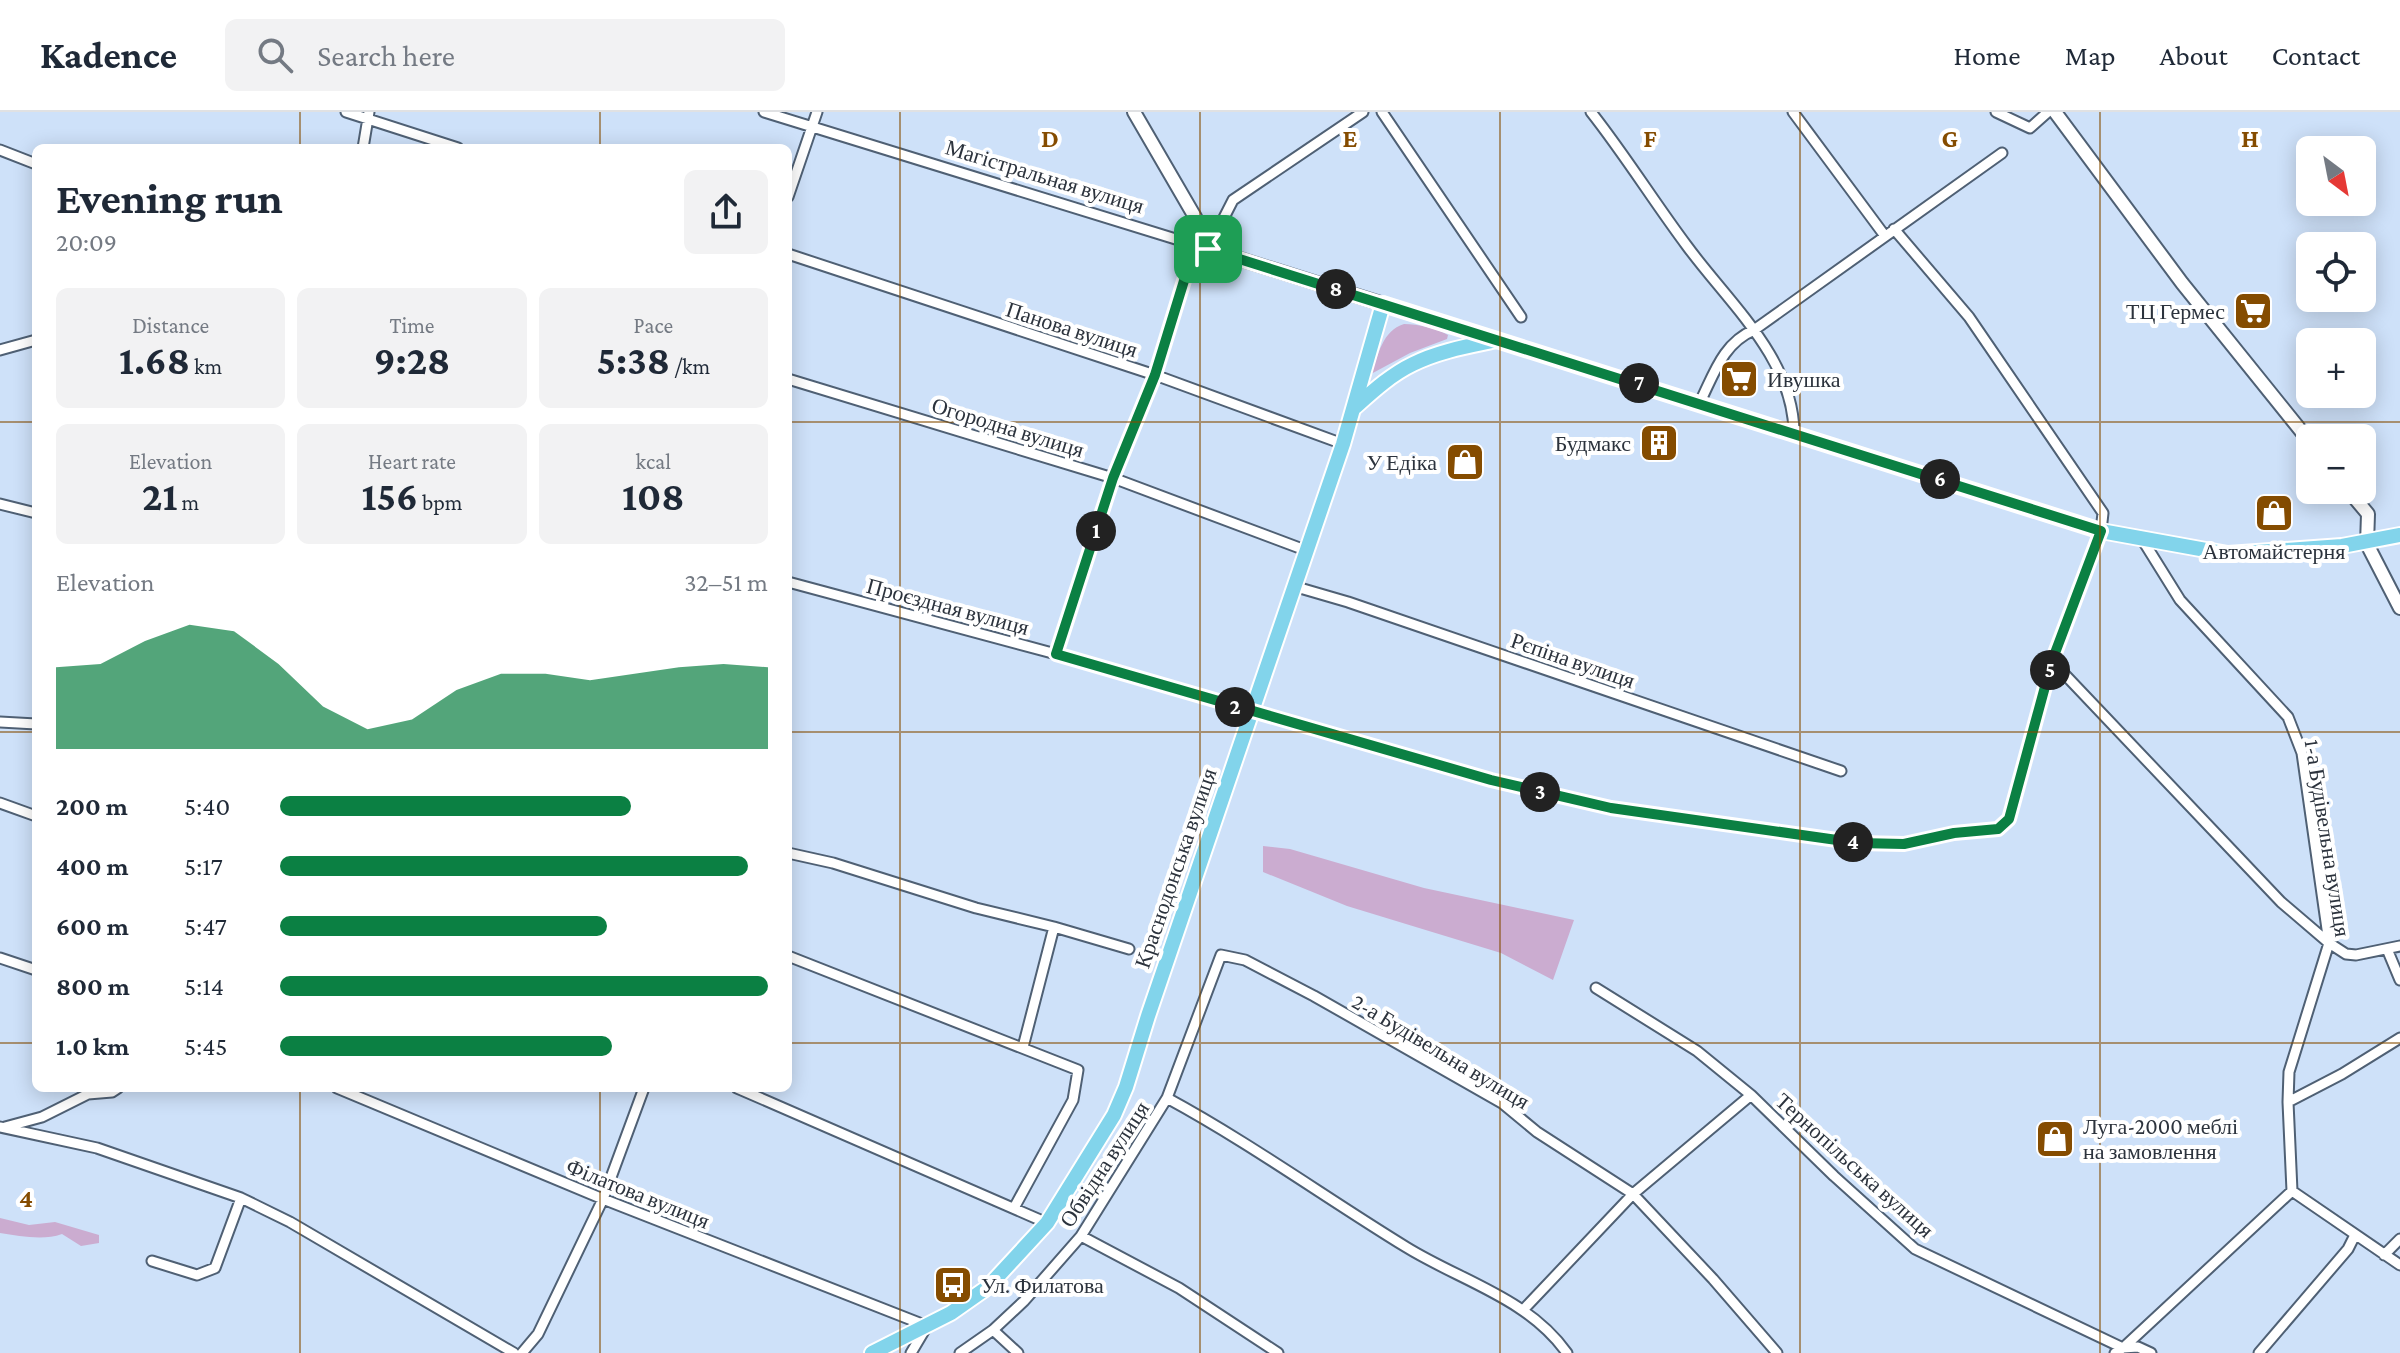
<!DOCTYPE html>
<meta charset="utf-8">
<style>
:root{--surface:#fff;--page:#f2f2f3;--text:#1f2937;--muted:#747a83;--line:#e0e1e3;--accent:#0b8043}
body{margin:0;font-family:"Crimson Pro",serif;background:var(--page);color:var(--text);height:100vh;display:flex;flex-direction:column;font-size:30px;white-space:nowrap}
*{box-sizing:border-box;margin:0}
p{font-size:26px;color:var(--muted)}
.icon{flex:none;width:44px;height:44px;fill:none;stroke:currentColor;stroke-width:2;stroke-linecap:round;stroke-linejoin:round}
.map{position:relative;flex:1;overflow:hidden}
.sheet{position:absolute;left:32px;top:32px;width:760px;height:948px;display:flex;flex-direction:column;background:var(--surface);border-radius:12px;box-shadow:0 4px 20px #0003}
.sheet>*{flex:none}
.needle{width:52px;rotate:148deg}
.controls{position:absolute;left:2296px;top:24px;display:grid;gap:16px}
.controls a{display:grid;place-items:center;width:80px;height:80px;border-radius:12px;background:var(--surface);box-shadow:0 4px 20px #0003;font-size:40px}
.pin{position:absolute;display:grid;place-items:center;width:68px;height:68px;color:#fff;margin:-34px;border-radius:16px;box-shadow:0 4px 12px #0006}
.km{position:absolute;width:40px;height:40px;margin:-20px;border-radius:50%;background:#222;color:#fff;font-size:22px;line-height:40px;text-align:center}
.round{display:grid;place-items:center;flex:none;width:84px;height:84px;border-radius:12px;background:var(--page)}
.headline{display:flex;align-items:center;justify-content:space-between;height:136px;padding:0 24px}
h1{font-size:44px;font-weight:700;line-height:60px}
.stats{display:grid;grid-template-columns:repeat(3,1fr);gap:12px;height:136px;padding:8px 24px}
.stats div{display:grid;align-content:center;border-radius:12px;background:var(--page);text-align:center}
.stats b{font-size:40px;font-weight:700}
.stats small{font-size:22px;font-weight:400}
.stats p{font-size:22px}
.chart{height:224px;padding:16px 24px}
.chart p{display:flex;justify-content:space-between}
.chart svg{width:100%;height:144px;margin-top:8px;fill:var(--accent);opacity:.7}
ul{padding:0 24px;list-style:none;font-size:26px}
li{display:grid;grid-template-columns:128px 96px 1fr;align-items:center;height:60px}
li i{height:20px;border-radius:10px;background:var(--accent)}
header{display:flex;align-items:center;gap:48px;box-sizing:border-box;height:112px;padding:0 40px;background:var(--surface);border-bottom:2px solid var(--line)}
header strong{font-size:38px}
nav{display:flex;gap:44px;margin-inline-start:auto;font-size:28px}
.search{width:560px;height:72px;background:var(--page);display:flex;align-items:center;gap:20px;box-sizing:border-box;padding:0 28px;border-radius:12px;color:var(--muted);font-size:30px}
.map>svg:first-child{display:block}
</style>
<header>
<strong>Kadence</strong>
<div class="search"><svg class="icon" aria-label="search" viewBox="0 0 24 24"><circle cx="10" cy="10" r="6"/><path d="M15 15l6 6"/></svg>Search here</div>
<nav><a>Home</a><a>Map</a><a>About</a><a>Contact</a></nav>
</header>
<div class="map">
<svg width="2400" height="1241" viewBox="0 0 2400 1241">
<rect width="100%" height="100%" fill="#cee1f9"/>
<path fill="#cbacd0" d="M1404 212C1418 212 1436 216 1448 223L1447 227 1410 241 1371 262C1379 242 1382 219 1404 212Z
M1263 734 1290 737 1424 776 1574 808 1553 868 1501 841 1347 794 1263 760Z
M0 1106 29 1113 55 1110 99 1123V1131L81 1134 62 1122C43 1129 20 1124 0 1121Z"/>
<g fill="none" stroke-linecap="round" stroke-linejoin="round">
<g stroke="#4f6074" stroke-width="13">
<path id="street" d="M346 0 458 36
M764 0 1208 137 1233 88 1363 0
M1382 0 1521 205
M1591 0C1625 43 1654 90 1687 134 1728 190 1793 246 1794 320
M1793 0 1885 124
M1996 0 2030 16 2048 0
M363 36 369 0
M0 38 36 52
M788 85 817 0
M788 142 1155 263 1343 332
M0 238 36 228
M788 267 1113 366 1305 438
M1700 290C1714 262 1723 231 1754 218L2002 41
M0 392 36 401
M2142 427 2180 488 2288 605 2302 641 2329 831 2289 960 2288 990 2292 1079
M788 470 1056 542 1491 668 1611 696 1858 731 1904 732 1954 721 1998 717 2009 707 2012 696 2052 549 2101 419 2103 401 1969 205 1894 117
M1293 474 1348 490 1841 659
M1056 542 1113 366 1155 263 1195 133
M2052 549 2281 790 2329 831 2346 842 2356 843 2400 834
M0 610 36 612
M0 691 36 704
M788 741 833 751 976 796 1054 815 1023 935
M1054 815 1129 837
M2387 837 2400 868
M788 844 1078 958 1073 988 1014 1096
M0 846 36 858
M1596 876 1697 939 1751 983 1834 1064 1915 1137 2123 1236 2138 1235 2151 1241
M337 976 603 1087 927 1214 911 1241
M737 976 1047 1111
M1167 986C1250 1031 1326 1086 1406 1135 1461 1169 1528 1186 1567 1241
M2288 990 2342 962 2400 926
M0 1015 97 1036 241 1086 290 1110 514 1241
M5 1015 42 1005 88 982 112 980 118 976
M2292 1079 2400 1153
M1081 1124 1179 1176 1278 1241
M2384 1143 2400 1127
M152 1149 197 1163 215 1156 241 1086
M1524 1197 1633 1082 1751 983
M993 1218 1018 1241
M522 1241 538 1222 603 1087 644 976
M960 1241 993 1218 1024 1189 1081 1124 1167 986 1221 843 1245 848 1314 884 1502 991 1537 1020 1633 1082 1713 1167 1777 1241
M2115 1241 2123 1236 2292 1079
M2259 1241 2348 1137 2355 1123"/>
</g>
<g stroke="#4f6074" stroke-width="16">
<path id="secondary" d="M1134 0 1195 105 1208 137 1383 192
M2055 0 2182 171 2310 330
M2348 378 2368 402 2367 432 2400 496"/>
</g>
<g stroke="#fff" stroke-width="18">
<path id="primary" d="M1353 297C1371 281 1390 263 1413 252 1439 239 1469 234 1497 228
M872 1241 951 1201 988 1175 1047 1111 1114 1003 1126 975 1148 904 1343 332 1383 192 2101 419 2228 442 2342 434 2400 423"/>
</g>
<use href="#street" stroke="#fff" stroke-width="9"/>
<use href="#secondary" stroke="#fff" stroke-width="12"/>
<use href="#primary" stroke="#82d4eb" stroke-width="14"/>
</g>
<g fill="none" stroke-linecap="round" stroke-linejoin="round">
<g stroke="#fff" stroke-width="16">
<path id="route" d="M1195 133 2101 419 2052 549 2009 707 1998 717 1954 721 1904 732 1858 731 1611 696 1491 668 1056 542 1113 366 1155 263Z"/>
</g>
<use href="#route" stroke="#0b8043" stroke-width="10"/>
</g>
<path fill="none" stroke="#854c00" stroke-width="2" stroke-opacity="0.55" d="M300 0V36M600 0V36M900 0V1241M1200 0V1241M1500 0V1241M1800 0V1241M2100 0V1241M0 310H36M788 310H2400M0 620H36M788 620H2400M0 931H36M788 931H2400M300 976V1241M600 976V1241"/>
<defs>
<g id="supermarket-square" transform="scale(2)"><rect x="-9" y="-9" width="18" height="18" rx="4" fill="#854c00" stroke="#fff"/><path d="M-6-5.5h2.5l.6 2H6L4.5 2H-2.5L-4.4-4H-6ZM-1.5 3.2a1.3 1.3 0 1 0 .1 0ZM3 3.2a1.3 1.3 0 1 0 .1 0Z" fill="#fff"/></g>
<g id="building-square" transform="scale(2)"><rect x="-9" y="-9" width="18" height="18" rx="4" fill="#854c00" stroke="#fff"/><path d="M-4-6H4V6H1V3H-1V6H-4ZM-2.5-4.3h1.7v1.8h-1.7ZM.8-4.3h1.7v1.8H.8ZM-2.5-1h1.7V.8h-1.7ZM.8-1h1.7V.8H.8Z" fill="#fff"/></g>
<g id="shop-square" transform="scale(2)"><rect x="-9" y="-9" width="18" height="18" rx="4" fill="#854c00" stroke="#fff"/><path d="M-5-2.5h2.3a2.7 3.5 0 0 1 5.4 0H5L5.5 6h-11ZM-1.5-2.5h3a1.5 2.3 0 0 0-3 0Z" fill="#fff"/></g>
<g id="bus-square" transform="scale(2)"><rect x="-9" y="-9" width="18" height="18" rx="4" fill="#854c00" stroke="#fff"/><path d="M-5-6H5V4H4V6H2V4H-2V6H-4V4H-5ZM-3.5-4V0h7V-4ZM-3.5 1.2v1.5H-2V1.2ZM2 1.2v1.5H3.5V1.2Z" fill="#fff"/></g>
</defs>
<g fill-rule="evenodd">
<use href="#supermarket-square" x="2253" y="199"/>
<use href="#supermarket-square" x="1739" y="267"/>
<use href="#building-square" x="1659" y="331"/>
<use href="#shop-square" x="1465" y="350"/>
<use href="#shop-square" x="2274" y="401"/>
<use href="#shop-square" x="2055" y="1027"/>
<use href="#bus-square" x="953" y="1173"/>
</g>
<g text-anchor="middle" stroke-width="8" stroke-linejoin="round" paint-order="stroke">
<g font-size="22" fill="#2c333d" stroke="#fff">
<text transform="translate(1045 64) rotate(17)" y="8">Магістральная вулиця</text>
<text transform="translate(1072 217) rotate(18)" y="8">Панова вулиця</text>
<text transform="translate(1008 315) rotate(17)" y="8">Огородна вулиця</text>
<text transform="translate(948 494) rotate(15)" y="8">Проєздная вулиця</text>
<text transform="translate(1573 548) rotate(19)" y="8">Рєпіна вулиця</text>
<text transform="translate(2328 726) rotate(81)" y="8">1-а Будівельна вулиця</text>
<text transform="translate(1175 756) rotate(-71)" y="8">Краснодонська вулиця</text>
<text transform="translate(1441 939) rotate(31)" y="8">2-а Будівельна вулиця</text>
<text transform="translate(1104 1052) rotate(-57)" y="8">Обвідна вулиця</text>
<text transform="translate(1855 1053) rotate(42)" y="8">Тернопільська вулиця</text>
<text transform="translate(638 1081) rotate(22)" y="8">Філатова вулиця</text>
</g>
<g font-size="22" fill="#2c333d" stroke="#fff" text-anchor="end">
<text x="2225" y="207">ТЦ Гермес</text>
<text x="1767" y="275" text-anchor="start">Ивушка</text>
<text x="1631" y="339">Будмакс</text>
<text x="1437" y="358">У Едіка</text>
<text x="2274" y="447" text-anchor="middle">Автомайстерня</text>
<text x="2083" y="1022" text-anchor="start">Луга-2000 меблі<tspan x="2083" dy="25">на замовлення</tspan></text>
<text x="981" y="1181" text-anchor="start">Ул. Филатова</text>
</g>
</g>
<g font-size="26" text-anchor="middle" font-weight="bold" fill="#854c00" stroke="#fff" stroke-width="8" stroke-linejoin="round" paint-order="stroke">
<text x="1050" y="35">D</text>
<text x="1350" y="35">E</text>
<text x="1650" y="35">F</text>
<text x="1950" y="35">G</text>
<text x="2250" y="35">H</text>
<text x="26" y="1095">4</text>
</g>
</svg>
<div class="controls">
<a><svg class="needle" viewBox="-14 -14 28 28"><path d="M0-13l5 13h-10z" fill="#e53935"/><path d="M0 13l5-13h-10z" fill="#747a83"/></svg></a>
<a><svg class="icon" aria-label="locate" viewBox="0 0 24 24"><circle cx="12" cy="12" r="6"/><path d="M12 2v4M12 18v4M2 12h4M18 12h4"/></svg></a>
<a>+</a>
<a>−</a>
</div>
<div class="pin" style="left:1208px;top:137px;background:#1e9e55"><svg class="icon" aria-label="arrive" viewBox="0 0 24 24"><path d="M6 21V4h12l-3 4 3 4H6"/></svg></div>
<b class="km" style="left:1096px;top:419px">1</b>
<b class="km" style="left:1235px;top:595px">2</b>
<b class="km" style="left:1540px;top:680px">3</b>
<b class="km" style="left:1853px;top:730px">4</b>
<b class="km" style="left:2050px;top:558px">5</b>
<b class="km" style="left:1940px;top:367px">6</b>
<b class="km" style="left:1639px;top:271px">7</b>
<b class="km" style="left:1336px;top:177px">8</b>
<section class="sheet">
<div class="headline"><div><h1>Evening run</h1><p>20:09</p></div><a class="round"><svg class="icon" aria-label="share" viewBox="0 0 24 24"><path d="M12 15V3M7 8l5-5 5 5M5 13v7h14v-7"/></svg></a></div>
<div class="stats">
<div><p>Distance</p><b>1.68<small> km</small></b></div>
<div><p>Time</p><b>9:28</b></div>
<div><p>Pace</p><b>5:38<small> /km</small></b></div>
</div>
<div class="stats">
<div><p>Elevation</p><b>21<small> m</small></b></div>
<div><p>Heart rate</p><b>156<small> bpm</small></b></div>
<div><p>kcal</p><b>108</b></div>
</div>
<div class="chart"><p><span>Elevation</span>32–51 m</p>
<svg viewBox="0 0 160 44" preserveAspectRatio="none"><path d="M0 44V19L10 18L20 11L30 6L40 8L50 18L60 31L70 38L80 35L90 26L100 21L110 21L120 23L130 21L140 19L150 18L160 19V44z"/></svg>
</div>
<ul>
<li><b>200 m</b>5:40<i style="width:72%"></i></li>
<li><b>400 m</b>5:17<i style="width:96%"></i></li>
<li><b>600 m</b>5:47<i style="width:67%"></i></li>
<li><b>800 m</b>5:14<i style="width:100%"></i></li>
<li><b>1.0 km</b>5:45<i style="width:68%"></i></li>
</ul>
</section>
</div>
